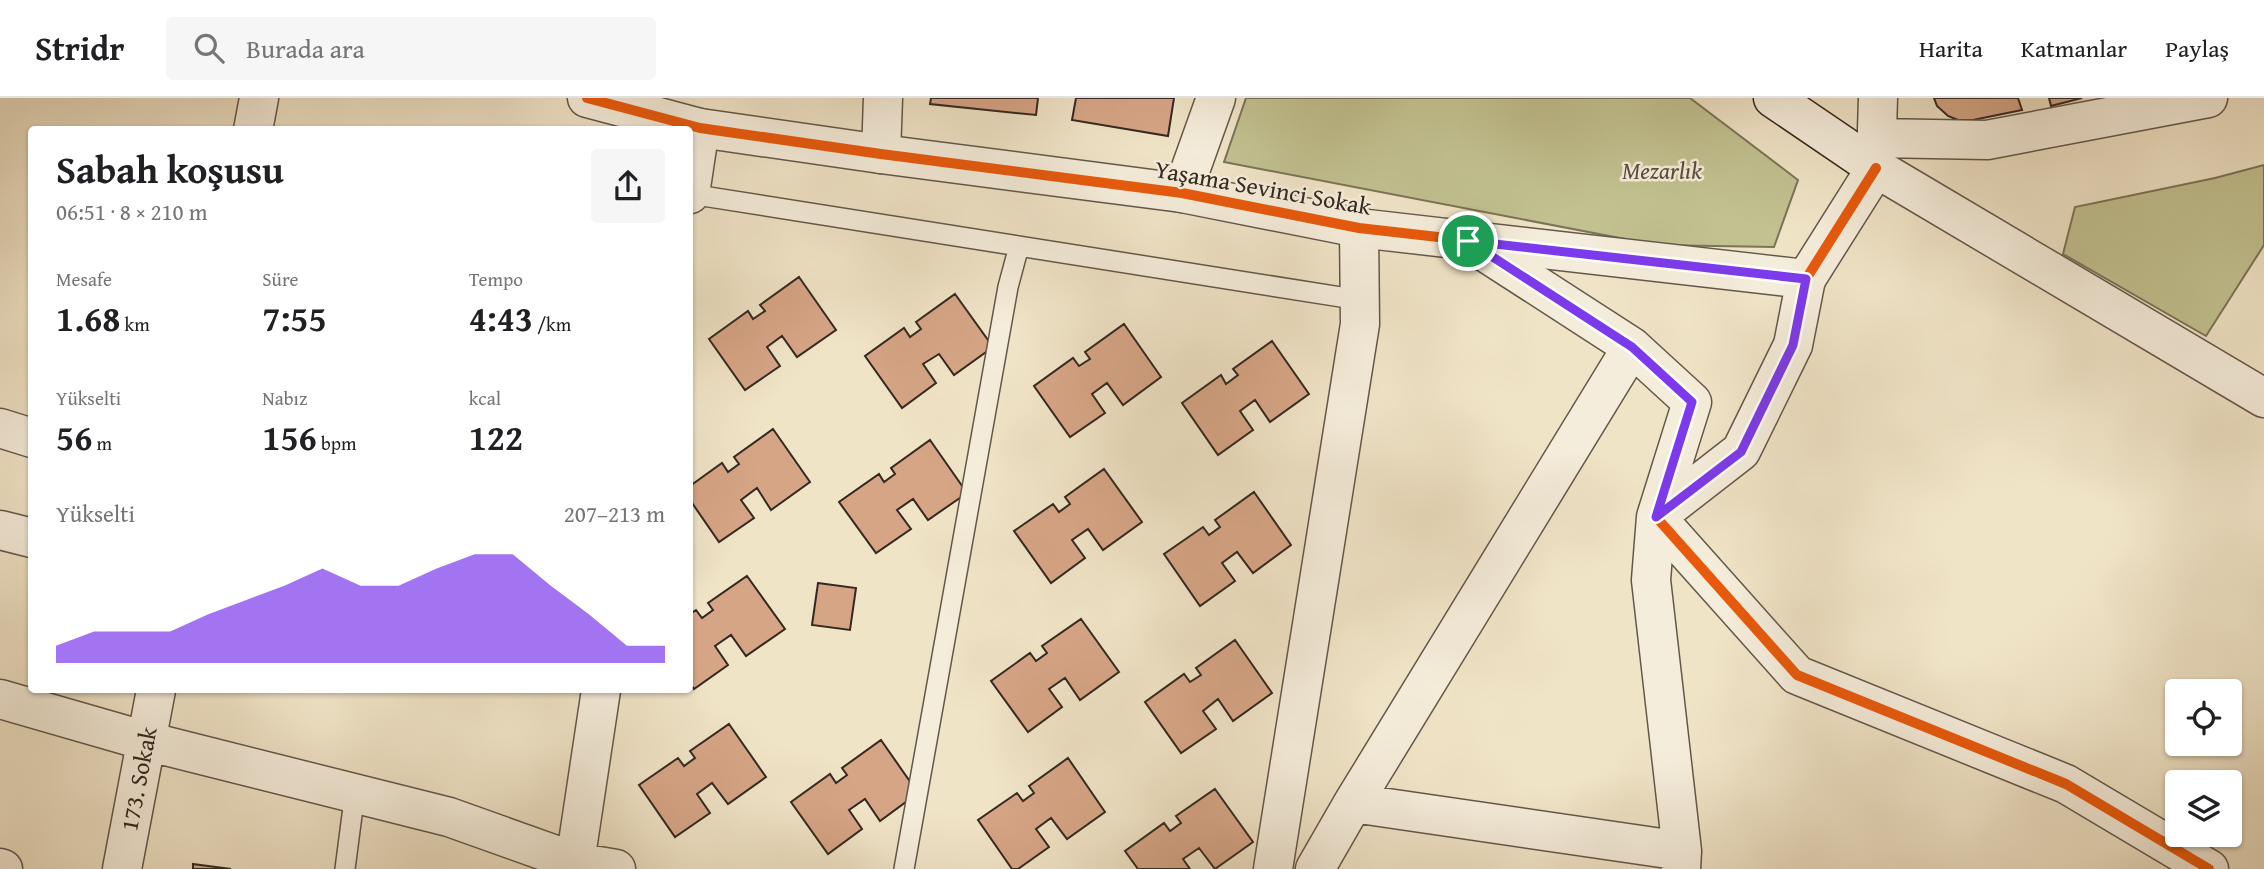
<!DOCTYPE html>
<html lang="tr">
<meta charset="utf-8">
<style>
:root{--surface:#fff;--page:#f6f6f6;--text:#202124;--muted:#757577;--line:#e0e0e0;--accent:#7c3aed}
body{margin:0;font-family:"Gentium Book Plus",serif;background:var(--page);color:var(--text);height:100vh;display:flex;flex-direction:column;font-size:26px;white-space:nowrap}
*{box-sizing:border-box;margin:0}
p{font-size:23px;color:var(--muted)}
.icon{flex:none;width:38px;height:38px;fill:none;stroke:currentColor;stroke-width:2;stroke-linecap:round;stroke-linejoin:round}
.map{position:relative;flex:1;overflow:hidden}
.sheet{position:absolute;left:28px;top:28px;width:665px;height:567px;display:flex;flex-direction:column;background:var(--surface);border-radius:7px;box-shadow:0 2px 5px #0004}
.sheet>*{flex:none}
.controls{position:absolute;left:2165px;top:581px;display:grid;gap:14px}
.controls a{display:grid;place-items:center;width:77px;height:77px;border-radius:7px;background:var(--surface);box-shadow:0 2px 5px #0004;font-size:35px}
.pin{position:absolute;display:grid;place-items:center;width:60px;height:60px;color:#fff;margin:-30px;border:4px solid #fff;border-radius:50%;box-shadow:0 2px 7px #0007}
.round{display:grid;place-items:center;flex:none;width:74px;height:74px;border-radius:7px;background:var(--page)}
.overview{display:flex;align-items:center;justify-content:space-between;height:119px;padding:0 28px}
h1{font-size:38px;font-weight:700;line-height:52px}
.figures{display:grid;grid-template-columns:repeat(3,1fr);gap:10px;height:119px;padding:7px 28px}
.figures div{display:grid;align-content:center}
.figures b{font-size:35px;font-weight:700}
.figures small{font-size:19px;font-weight:400}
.figures p{font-size:19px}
.chart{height:196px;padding:14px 28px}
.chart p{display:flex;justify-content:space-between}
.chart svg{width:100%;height:126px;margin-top:7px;fill:var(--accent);opacity:.7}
header{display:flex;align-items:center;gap:42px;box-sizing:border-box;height:98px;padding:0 35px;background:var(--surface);border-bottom:2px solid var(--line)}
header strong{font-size:33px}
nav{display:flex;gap:38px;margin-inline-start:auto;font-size:24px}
.search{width:490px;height:63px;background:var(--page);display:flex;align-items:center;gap:18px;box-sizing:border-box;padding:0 24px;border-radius:7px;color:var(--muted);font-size:26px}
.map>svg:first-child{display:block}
</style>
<header>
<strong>Stridr</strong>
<div class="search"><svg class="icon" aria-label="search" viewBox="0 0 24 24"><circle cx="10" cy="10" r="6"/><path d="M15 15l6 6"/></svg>Burada ara</div>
<nav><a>Harita</a><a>Katmanlar</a><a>Paylaş</a></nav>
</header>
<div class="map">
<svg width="2264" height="771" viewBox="0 0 2264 771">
<rect width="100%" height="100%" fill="#f0e4c7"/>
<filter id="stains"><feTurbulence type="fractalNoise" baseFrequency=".00286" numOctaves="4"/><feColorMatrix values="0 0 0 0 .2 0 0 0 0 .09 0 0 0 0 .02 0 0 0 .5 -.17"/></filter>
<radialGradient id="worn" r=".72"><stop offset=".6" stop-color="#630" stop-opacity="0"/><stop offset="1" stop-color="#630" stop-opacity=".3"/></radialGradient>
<path fill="#c2c190" stroke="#7b7458" stroke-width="2" d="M1246 0H1690L1798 82 1774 149 1656 147 1224 64Z
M2264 67V147L2206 238 2063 156 2075 109 2215 80Z"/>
<path fill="#d6a586" stroke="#342821" stroke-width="2" d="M931 0H1038L1036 17 930 6Z
M1076 0H1174L1168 38 1072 22Z
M1934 0H2018L2022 12 1973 22H1958L1948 18 1937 8Z
M2049 0H2082L2051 8Z
M799 179 836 232 797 259 782 238 767 249 780 268 745 292 709 241 748 213 753 221 765 213 760 207Z
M955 196 993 249 954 277 939 256 923 266 936 285 902 310 865 258 904 230 910 239 921 231 916 224Z
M1124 226 1161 279 1123 307 1107 285 1092 296 1105 315 1070 339 1034 288 1073 260 1079 268 1090 261 1085 254Z
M1272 243 1309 296 1270 324 1255 302 1240 313 1253 332 1218 357 1182 305 1221 277 1226 286 1238 277 1233 271Z
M773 331 810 384 771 412 757 390 741 402 754 420 719 444 690 402V388L722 365 728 374 739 366 734 359Z
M930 342 967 395 928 422 913 401 897 412 911 431 876 455 839 404 879 376 884 384 895 376 891 370Z
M1104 371 1142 424 1103 452 1088 431 1072 442 1085 460 1051 485 1014 433 1053 406 1059 414 1070 406 1065 399Z
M1254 394 1291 447 1253 475 1237 454 1222 465 1235 483 1200 508 1164 456 1203 429 1209 437 1220 429 1215 422Z
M747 478 785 531 746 558 731 537 715 548 728 567 694 591 690 585V516L696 512 702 520 713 512 708 505Z
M818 485 856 490 850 532 812 527Z
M1081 521 1119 574 1080 602 1065 580 1049 591 1062 609 1028 634 991 583 1030 555 1036 563 1047 555 1042 548Z
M1235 542 1272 595 1233 623 1218 601 1203 613 1216 631 1181 655 1145 604 1184 576 1190 584 1201 577 1196 570Z
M729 626 766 679 728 706 712 685 697 696 710 715 675 739 639 687 678 660 684 668 695 660 690 653Z
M881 642 918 695 880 723 865 701 849 712 862 731 828 756 791 704 830 676 836 685 847 677 842 670Z
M1068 660 1105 714 1067 741 1051 720 1036 731 1049 749 1018 771H1012L978 722 1017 695 1023 703 1034 695 1029 688Z
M1215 691 1253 744 1215 771 1199 750 1183 761 1190 771H1138L1125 753 1164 725 1170 733 1181 725 1176 718Z
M193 766 231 771H193Z"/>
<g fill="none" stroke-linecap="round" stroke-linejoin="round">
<g stroke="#63574a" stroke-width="22">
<path id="service" d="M690 96 1360 202
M345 771 355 694
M904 771 1008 189 1019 148"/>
</g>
<g stroke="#63574a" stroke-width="41">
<path id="minor" d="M253 32 259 0
M1877 40 1987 42 2208 0
M881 56 883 0
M1876 64 1878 0
M1182 95 1216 0
M690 96 700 30
M1468 143 1632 249 1692 304 1656 419 1651 482 1682 753 1681 771
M1806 181 1793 247 1741 353 1656 419 1797 577 2066 686 2209 771
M0 330 32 340
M0 432 32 440
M0 601 146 643 449 719 575 764 616 771
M1353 705 1682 753
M0 770 3 771
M122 771 156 592
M574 771 601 592
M1273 771 1360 226 1359 130
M1315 771 1353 705 1632 249"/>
</g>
<g stroke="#63574a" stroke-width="41">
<path id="tertiary" d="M587 0 700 30 881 56 1182 95 1359 130 1806 181 1876 70 2264 300"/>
</g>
<g stroke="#342821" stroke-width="41">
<path id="secondary" d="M1773 0 1876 70"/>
</g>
<use href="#service" stroke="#f5eddb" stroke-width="19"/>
<use href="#minor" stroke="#f5eddb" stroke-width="38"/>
<use href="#tertiary" stroke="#f5eddb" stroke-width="38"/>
<use href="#secondary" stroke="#f5eddb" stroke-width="38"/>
<g stroke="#f5eddb" stroke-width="15">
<path id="cycleway" d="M587 0 700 30 881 56 1182 95 1359 130 1806 181 1876 70
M1806 181 1793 247 1741 353 1656 419 1797 577 2066 686 2209 771"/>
</g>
<use href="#cycleway" stroke="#e8590c" stroke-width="10"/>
</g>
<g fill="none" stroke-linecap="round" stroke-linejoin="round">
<g stroke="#fff" stroke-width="14">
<path id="route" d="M1468 143 1806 181 1793 247 1741 354 1656 419 1692 304 1632 249Z"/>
</g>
<use href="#route" stroke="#7c3aed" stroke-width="9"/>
</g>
<g text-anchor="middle" stroke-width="5" stroke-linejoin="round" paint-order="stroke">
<g font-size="24" font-style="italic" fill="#584e3d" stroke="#f5eddb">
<text x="1662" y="81">Mezarlık</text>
</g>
<g font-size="24" fill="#342821" stroke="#f5eddb">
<text transform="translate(1263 90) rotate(10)" y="8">Yaşama Sevinci Sokak</text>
<text transform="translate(139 681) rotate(-79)" y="8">173. Sokak</text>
</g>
</g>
<rect width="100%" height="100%" filter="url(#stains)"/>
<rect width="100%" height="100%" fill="url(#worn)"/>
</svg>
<div class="controls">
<a><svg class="icon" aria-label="locate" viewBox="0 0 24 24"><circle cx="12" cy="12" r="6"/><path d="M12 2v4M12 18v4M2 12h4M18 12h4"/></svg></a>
<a><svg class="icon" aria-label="layers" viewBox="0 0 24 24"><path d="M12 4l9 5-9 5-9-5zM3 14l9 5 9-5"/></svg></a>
</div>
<div class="pin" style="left:1468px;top:143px;background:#1e9e55"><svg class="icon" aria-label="arrive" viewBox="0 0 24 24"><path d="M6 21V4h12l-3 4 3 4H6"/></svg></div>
<section class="sheet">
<div class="overview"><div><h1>Sabah koşusu</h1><p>06:51 · 8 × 210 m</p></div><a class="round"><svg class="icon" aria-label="share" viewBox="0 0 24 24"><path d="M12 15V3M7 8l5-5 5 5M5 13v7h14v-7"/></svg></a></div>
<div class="figures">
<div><p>Mesafe</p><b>1.68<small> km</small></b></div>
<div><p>Süre</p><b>7:55</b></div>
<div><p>Tempo</p><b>4:43<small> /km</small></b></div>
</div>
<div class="figures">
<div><p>Yükselti</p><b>56<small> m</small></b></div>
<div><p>Nabız</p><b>156<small> bpm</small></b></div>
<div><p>kcal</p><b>122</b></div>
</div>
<div class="chart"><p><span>Yükselti</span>207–213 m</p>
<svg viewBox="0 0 160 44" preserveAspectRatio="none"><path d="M0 44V38L10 33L20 33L30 33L40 27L50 22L60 17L70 11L80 17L90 17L100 11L110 6L120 6L130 17L140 27L150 38L160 38V44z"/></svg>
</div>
</section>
</div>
